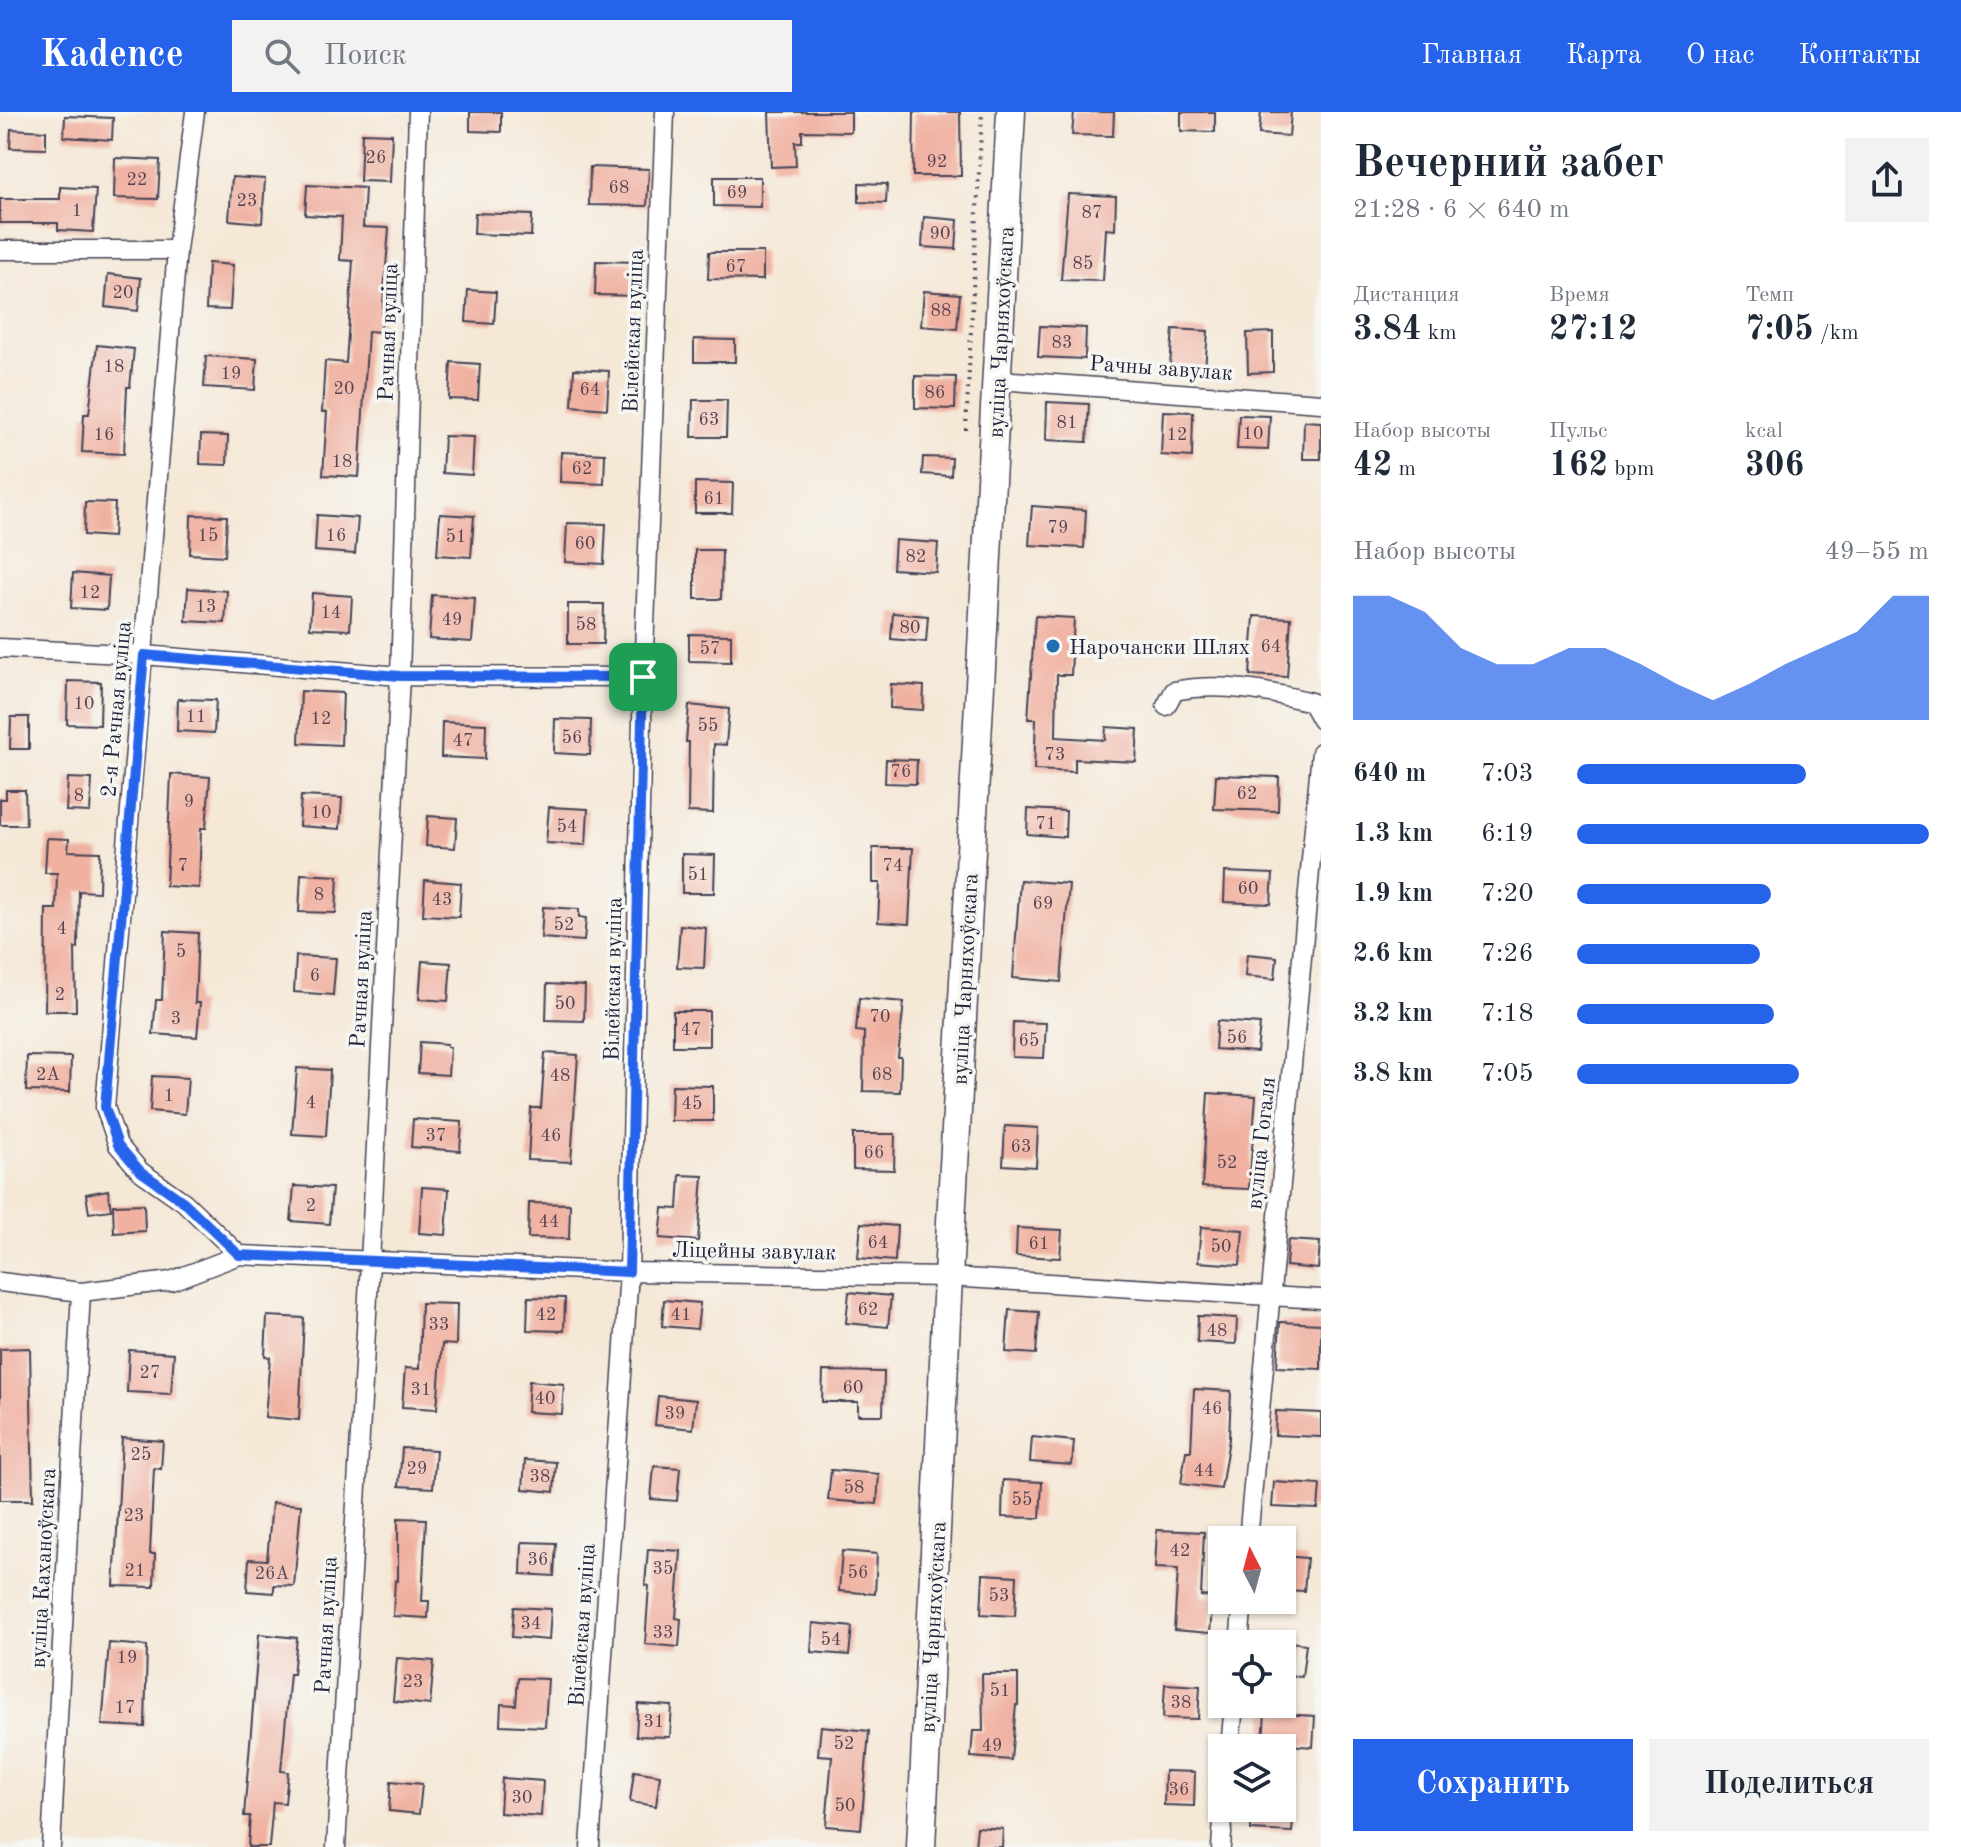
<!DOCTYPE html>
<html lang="ru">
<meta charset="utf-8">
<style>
:root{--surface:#fff;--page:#f2f2f3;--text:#1f2937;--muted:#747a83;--accent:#2563eb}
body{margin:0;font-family:"Old Standard TT",serif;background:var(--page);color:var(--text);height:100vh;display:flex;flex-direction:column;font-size:30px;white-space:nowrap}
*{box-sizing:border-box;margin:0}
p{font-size:26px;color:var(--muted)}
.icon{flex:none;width:44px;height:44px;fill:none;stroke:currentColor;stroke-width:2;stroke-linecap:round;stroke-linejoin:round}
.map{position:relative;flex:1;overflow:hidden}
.drawer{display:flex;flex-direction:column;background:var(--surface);width:640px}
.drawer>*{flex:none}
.needle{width:52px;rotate:354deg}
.fabs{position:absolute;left:1208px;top:1414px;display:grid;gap:16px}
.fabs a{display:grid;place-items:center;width:88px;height:88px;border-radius:0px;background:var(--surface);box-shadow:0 2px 6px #0004;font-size:40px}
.pin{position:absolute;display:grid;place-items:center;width:68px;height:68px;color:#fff;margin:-34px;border-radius:16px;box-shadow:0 4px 12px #0006}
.round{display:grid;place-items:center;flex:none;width:84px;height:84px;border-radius:0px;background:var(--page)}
.overview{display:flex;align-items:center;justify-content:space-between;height:136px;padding:0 32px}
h1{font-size:44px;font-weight:700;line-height:60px}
.metrics{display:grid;grid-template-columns:repeat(3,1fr);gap:12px;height:136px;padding:8px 32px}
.metrics div{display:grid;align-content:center}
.metrics b{font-size:34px;font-weight:700}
.metrics small{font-size:22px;font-weight:400}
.metrics p{font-size:22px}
.chart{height:224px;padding:16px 32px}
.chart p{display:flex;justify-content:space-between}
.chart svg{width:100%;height:144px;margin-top:8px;fill:var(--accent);opacity:.7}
.action{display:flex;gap:16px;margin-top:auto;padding:16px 32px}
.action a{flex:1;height:92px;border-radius:0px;background:var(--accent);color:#fff;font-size:32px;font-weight:700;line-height:92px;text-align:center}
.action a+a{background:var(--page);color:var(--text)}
ul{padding:0 32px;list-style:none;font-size:26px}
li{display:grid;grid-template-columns:128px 96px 1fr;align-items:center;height:60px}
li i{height:20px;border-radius:10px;background:var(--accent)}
header{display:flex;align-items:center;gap:48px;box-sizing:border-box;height:112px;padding:0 40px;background:var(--accent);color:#fff}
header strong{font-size:38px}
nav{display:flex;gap:44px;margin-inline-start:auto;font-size:28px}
.search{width:560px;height:72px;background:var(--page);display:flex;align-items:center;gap:20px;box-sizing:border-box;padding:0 28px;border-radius:0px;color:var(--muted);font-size:30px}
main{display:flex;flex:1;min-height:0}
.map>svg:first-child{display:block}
</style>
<header>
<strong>Kadence</strong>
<div class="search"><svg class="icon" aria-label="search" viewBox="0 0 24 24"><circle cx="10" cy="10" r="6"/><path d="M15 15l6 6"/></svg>Поиск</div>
<nav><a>Главная</a><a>Карта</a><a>О нас</a><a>Контакты</a></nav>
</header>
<main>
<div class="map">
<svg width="1321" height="1735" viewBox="0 0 1321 1735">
<rect width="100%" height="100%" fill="#f6f6f2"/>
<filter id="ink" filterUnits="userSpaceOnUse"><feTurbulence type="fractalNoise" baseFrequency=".0125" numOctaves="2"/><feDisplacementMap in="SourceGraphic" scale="16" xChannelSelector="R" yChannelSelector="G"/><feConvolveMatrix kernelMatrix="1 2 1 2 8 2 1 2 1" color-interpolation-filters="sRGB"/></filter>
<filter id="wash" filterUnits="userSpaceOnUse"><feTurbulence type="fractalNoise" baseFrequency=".006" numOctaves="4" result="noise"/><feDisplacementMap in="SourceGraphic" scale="32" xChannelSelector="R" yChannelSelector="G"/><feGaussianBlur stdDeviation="1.8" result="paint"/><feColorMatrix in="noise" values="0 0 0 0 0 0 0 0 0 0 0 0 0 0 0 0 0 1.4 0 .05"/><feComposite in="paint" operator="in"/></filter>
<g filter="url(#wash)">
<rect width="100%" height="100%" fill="#f5e8d7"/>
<g id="blocks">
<path fill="#f0b1a1" d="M470 0H501V20L470 19Z
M769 0H851V20L802 19V30H795L796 54 771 55Z
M914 0H960L961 64H913Z
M1074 0H1114L1113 24 1072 23Z
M1181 0H1215V20L1181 19Z
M1261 0H1291L1289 24 1259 22Z
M65 4 113 6 112 28 64 25Z
M11 17 46 19V37L10 36Z
M362 21 392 22 390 70 360 69Z
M115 46 160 48 158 87 114 86Z
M590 55 649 57 647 94 589 93Z
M232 65 265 67 262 111 229 108Z
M714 65H760V95L714 94Z
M859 71 887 72 886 91 859 90Z
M307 73 365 76 363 115 389 116 381 220 368 219 359 365 323 363 327 300H322L325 249 346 251 353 149 340 148 342 105 305 103Z
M60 75 96 77 93 120 58 118V111H0V87H60Z
M1068 82 1116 84 1115 118 1106 117 1103 169 1061 168Z
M475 101 532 103 531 124 474 122Z
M924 105 958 108 956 137 922 135Z
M709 140H763V168L708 167Z
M596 149 639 150 638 184 595 183Z
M208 151 233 153 230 198 206 197Z
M108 162 141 166 138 199 105 195Z
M468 178 496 180 494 212 466 210Z
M924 179 960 182 957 217 921 214Z
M1040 214 1086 216 1085 247 1038 245Z
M1173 217 1208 219 1205 257 1170 254Z
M1273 220V260L1248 261 1247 221Z
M694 227 735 228V250H694Z
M97 233 134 237 130 275H127L124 342 82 340 84 302H89Z
M206 244 257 247 255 278 204 275Z
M451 250 480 252 478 288 449 287Z
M574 257 609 259 607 297 572 294Z
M915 264 956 265 955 297 915 296Z
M693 288H727L726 325H692Z
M1047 290 1089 292 1087 330 1046 328Z
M1163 299 1193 300 1192 345 1161 343Z
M1239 303 1270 304 1268 338 1237 337Z
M1304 309 1321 310V347H1303Z
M201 323 228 324 227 353 200 352Z
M444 324 474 325 472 363 442 361Z
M561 340 605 342 604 372 560 370Z
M923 345 952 346 951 364 922 362Z
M695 370 733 371 732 401H695Z
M85 390 115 391 113 425 84 423Z
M1032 394 1086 398 1084 436 1029 433Z
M440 402 474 404 471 445 437 443Z
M191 403 227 404 225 444 190 442Z
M317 403 358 406 355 442 315 439Z
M567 411 606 412 604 452 565 450Z
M895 428 938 431 936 460 893 457Z
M695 438H722L721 487H695Z
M73 461 109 464 107 498 71 496Z
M188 476 227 479 225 511 186 509Z
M312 481 352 484 350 518 310 516Z
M432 483 475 486 472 530 429 527Z
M568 492H604L603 532H568Z
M893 501 928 504 926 530 891 527Z
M1035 504 1074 506 1071 563H1057L1056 625 1105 628 1106 615 1138 617 1136 650 1075 647V660L1034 658 1036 607H1028Z
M1254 504 1291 506 1287 565 1250 563Z
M689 522 731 523V550L689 549Z
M68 569 101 570 100 613 67 612Z
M891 572 924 574 923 598 890 596Z
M301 579 343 581 341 633 299 631Z
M178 587 216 588 214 621 177 619Z
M689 593 729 597 726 633 714 632 713 701 688 700 689 630H686Z
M11 605H29V637H10Z
M555 607 591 608 590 643 554 641Z
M442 610 486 612 485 647 441 645Z
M886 647 917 648 916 672 885 671Z
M171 662 210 665 206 716H201L199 776 166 774Z
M1216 663 1279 665 1278 699 1214 697Z
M68 666 92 667 90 700 66 699Z
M6 678H25L26 713H0V687H6Z
M301 684 342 686 340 717 299 714Z
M549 695 588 697 586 733 546 731Z
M1028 697 1066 699 1065 725 1027 722Z
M428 704 457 706 455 736 426 734Z
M47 726 69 727 68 739 100 740 99 780 79 779 78 836H75L76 899H45L46 797H56L57 761H45Z
M873 736H913L909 812 878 810 880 771H873Z
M682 742 715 743 714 781H682Z
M1225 760 1273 762 1271 792 1224 790Z
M301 762 338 764 336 801 299 800Z
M425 768 461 771 459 805 423 803Z
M1020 768 1069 772 1061 870 1013 866Z
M543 795 579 797V805L586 806 584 829 541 826Z
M680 813 706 816 704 856 677 855Z
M165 819 198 821 195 891H200L197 925 153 922 156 888H162Z
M1247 842 1277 845 1275 867 1245 864Z
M296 844 336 846 333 883 294 880Z
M422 849 451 851 448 889 419 887Z
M547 872 585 874 584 909 546 908Z
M859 886 904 890 898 945H901L900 980 863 979 864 920 856 919Z
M673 899H709V934H673Z
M1217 909 1260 912 1257 940 1215 937Z
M1013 910 1046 911 1044 946 1012 945Z
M420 930 447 932V935H450L448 963 418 961Z
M545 941 578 943 571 1050 528 1048 531 996H541Z
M27 944 71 945 70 980 26 979Z
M297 956 330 958 326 1024 292 1022Z
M152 964 188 966 185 1002 150 999Z
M672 973 713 974V1009H671Z
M1208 981 1256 984 1249 1077 1202 1075Z
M413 1007 462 1010 460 1039 411 1035Z
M1005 1014 1038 1016 1036 1055 1003 1053Z
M853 1022H895L894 1058 853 1057Z
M680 1063 703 1064 698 1129 660 1126 663 1096 678 1097Z
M294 1074 332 1076 329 1112 291 1109Z
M422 1075 449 1077 446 1123 419 1121Z
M108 1078 111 1098 89 1101 86 1082Z
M529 1091 570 1092 569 1127 528 1126Z
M144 1092 145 1119 114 1121 113 1093Z
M861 1111 897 1114 895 1149 858 1146Z
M1201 1115 1243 1118 1240 1153 1198 1150Z
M1017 1116 1062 1118 1060 1146 1016 1144Z
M1288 1128 1320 1130 1318 1157 1286 1154Z
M849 1180 891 1184 888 1215 846 1211Z
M528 1185 565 1186 564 1219 527 1218Z
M664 1188 700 1191 697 1217 662 1214Z
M421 1191 457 1192 456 1233 442 1232 437 1297 402 1295 405 1256 419 1257Z
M1009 1198 1039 1200 1036 1242 1006 1240Z
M267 1204 304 1206 299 1308 265 1305 270 1245 265 1244Z
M1198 1204 1237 1206 1236 1232 1197 1230Z
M1280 1210 1321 1212V1257L1277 1255Z
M30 1236 33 1388H0V1237Z
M129 1238 174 1241 171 1282 127 1280Z
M823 1259 884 1260 883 1303H858V1290H822Z
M529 1269 564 1272 562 1302 527 1300Z
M1194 1277 1231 1279 1229 1327 1221 1377 1181 1372 1186 1339H1191Z
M658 1284 696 1288 693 1317 655 1313Z
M1276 1299 1321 1301V1325L1275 1323Z
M1032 1325 1074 1329 1072 1353 1030 1350Z
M122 1326 163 1329 161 1357 154 1356 150 1442H155L154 1475 114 1474Z
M402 1336 436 1338 433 1376 399 1374Z
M525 1348 556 1350 554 1380 523 1377Z
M654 1354 680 1356 677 1389 651 1387Z
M831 1358 879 1362 877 1392 828 1388Z
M1003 1368 1042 1370 1040 1406 1002 1405Z
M1274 1370 1320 1373 1318 1397 1272 1395Z
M272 1391 301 1393 294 1474 274 1473V1481L247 1479 249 1447 267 1448Z
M398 1406 426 1407 422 1489H429L428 1506 393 1504 395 1468 398 1469Z
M1157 1418 1204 1420 1201 1484 1213 1485 1210 1521 1174 1518 1178 1457 1155 1456Z
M522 1430 556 1431 554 1464 521 1462Z
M648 1437 681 1439 676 1506 681 1507 679 1535 645 1532 649 1474 645 1473Z
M842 1439 877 1442 875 1482 839 1479Z
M1282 1444 1307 1446 1304 1479 1282 1478Z
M983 1462 1017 1464 1015 1504 981 1502Z
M514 1495 551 1497 549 1528 512 1525Z
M813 1511 852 1515 849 1543 811 1540Z
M259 1522 297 1526 293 1562H290L281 1659 288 1660 285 1691 273 1690 269 1735H248L250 1704H244Z
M1282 1529 1306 1532 1302 1565 1282 1563Z
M109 1531 147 1534 145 1615 102 1613Z
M397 1546 434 1549 430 1593 393 1589Z
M982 1562H1018V1593H1016L1011 1648 971 1645 973 1619H983Z
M518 1566 548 1567 545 1615 500 1613 501 1592 516 1593Z
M1165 1572 1200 1574 1198 1607 1163 1606Z
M638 1592 672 1594 670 1625 636 1624Z
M1265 1601 1315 1604 1313 1635 1263 1631Z
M821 1614 869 1619 861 1717 826 1714 832 1644 818 1643Z
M634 1659 660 1663 656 1694 630 1690Z
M1165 1659 1195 1660 1194 1694 1164 1693Z
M502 1666 543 1669 541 1704 500 1701Z
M391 1669 422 1672 419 1702 389 1699Z
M1252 1696H1294L1292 1720 1251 1718Z
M977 1715 1003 1717 1002 1735H975Z"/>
</g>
</g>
<g filter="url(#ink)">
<use href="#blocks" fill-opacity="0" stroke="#424052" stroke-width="2"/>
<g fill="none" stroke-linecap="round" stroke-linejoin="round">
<g stroke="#424052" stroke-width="21">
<path id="minor" d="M195 0 177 138 105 995 118 1033 140 1059 184 1090 239 1143
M0 138H177
M998 268 1321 291
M0 536 144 543 400 564 643 565
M1166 594 1174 579C1221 570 1266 579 1311 590L1321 608
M0 1170 81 1180 171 1169 239 1143 629 1160 948 1165 1321 1187
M1248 1428 1321 640
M1239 1532 1243 1488
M1230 1636 1234 1592
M51 1735 81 1180
M336 1735 370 1150 400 564 418 0
M590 1735 629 1160 643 565 665 0
M1221 1735 1224 1696"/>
</g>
<g stroke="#424052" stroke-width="31">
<path id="primary" d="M921 1735 948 1165 1011 0"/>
</g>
<path stroke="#424052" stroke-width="4" stroke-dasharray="2 6" stroke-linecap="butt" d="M966 318 982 0"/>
<use href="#minor" stroke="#fff" stroke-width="18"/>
<use href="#primary" stroke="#fff" stroke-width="28"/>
</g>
</g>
<g fill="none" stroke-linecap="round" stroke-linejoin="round" filter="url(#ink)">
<g stroke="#fff" stroke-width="16">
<path id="route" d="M144 543 400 564 643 565 629 1160 239 1143 184 1090 140 1059 118 1033 105 995Z"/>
</g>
<use href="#route" stroke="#2563eb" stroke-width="10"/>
</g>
<circle fill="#1f6fb2" stroke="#f6f6f2" stroke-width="3" cx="1053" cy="534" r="8"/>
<g text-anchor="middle" stroke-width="7" stroke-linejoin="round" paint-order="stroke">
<g font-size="18" fill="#564654">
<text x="376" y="51">26</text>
<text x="937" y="55">92</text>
<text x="137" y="73">22</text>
<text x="619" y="81">68</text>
<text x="737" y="86">69</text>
<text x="247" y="94">23</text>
<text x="77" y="104">1</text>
<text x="1092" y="106">87</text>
<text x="940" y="127">90</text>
<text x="1083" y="157">85</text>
<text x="736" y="160">67</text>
<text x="123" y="186">20</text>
<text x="941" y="204">88</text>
<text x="1062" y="236">83</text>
<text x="114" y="260">18</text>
<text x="231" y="267">19</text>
<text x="344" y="282">20</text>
<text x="590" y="283">64</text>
<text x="935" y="286">86</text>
<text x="709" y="313">63</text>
<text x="1067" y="316">81</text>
<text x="1253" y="327">10</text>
<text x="104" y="328">16</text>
<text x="1177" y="328">12</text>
<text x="342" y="355">18</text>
<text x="582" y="362">62</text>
<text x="714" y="392">61</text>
<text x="1058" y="421">79</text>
<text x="208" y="429">15</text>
<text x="336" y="429">16</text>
<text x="456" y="430">51</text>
<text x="585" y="437">60</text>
<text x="916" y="450">82</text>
<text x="90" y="486">12</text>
<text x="206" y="500">13</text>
<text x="331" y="506">14</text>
<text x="452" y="513">49</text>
<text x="586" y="518">58</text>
<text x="910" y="521">80</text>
<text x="1271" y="540">64</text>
<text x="710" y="542">57</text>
<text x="84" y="597">10</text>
<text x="196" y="610">11</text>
<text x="321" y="612">12</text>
<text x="708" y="619">55</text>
<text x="572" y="631">56</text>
<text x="463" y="634">47</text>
<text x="1055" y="648">73</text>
<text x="901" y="665">76</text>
<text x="1247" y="687">62</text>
<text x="79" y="689">8</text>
<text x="189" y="695">9</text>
<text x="321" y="706">10</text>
<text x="1046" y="717">71</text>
<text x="567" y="720">54</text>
<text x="183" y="759">7</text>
<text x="893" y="759">74</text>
<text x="698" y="768">51</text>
<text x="1248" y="782">60</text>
<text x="319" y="788">8</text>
<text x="442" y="793">43</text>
<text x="1043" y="797">69</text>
<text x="564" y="818">52</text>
<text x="62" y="822">4</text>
<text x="181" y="845">5</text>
<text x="315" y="869">6</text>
<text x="60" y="888">2</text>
<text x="565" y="897">50</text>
<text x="880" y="910">70</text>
<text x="176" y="912">3</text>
<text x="691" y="923">47</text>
<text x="1237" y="931">56</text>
<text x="1029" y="934">65</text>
<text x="48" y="968">2А</text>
<text x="882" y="968">68</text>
<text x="560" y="969">48</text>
<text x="169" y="989">1</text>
<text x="311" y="996">4</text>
<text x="692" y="997">45</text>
<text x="436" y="1029">37</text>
<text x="551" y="1029">46</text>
<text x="1021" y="1040">63</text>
<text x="874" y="1046">66</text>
<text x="1227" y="1056">52</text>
<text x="311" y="1099">2</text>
<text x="549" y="1115">44</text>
<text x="878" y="1136">64</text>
<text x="1039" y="1137">61</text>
<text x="1221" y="1140">50</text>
<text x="868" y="1203">62</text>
<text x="546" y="1208">42</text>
<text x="681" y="1208">41</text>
<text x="439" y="1218">33</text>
<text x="1217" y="1224">48</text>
<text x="150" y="1266">27</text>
<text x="853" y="1281">60</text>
<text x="421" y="1283">31</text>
<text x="545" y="1292">40</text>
<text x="1212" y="1302">46</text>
<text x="675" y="1307">39</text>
<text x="141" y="1348">25</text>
<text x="417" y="1362">29</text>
<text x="1204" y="1364">44</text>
<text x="540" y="1370">38</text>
<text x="854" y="1381">58</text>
<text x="1022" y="1393">55</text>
<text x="134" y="1409">23</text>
<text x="1180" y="1444">42</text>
<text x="538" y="1453">36</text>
<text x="663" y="1462">35</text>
<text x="135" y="1464">21</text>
<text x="858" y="1466">56</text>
<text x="272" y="1467">26А</text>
<text x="999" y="1489">53</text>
<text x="531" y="1517">34</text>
<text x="663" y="1526">33</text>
<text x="831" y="1533">54</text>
<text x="127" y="1551">19</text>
<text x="413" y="1575">23</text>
<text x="1000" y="1584">51</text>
<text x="1181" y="1596">38</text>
<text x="125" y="1601">17</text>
<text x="654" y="1615">31</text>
<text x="844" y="1637">52</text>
<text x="992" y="1639">49</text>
<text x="1179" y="1683">36</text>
<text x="522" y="1691">30</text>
<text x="845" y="1699">50</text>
</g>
<g font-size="22" fill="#22223b" stroke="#f6f6f2">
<text transform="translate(632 219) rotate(-88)" y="8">Вілейская вуліца</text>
<text transform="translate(387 220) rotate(-88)" y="8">Рачная вуліца</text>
<text transform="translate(1000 220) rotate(-87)" y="8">вуліца Чарняхоўскага</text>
<text transform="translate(1161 255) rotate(4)" y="8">Рачны завулак</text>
<text transform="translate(115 597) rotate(-85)" y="8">2-я Рачная вуліца</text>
<text transform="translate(360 867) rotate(-87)" y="8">Рачная вуліца</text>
<text transform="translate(612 867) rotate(-89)" y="8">Вілейская вуліца</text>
<text transform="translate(964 867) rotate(-87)" y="8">вуліца Чарняхоўскага</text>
<text transform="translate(1260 1031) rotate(-84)" y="8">вуліца Гогаля</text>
<text transform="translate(754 1138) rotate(1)" y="8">Ліцейны завулак</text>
<text transform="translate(42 1456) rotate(-87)" y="8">вуліца Каханоўскага</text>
<text transform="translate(325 1513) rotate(-87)" y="8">Рачная вуліца</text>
<text transform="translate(581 1513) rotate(-86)" y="8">Вілейская вуліца</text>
<text transform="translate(932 1515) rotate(-87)" y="8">вуліца Чарняхоўскага</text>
</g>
<g font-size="22" fill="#22223b" stroke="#f6f6f2" text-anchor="start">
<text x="1069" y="542">Нарочански Шлях</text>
</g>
</g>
</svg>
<div class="fabs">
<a><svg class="needle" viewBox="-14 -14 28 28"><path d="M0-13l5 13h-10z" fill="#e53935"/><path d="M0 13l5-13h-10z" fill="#747a83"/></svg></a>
<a><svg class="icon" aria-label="locate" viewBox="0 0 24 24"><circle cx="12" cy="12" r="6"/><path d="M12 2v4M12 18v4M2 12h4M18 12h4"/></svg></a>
<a><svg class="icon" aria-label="layers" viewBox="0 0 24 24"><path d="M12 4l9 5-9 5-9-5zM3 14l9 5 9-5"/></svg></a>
</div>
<div class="pin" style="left:643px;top:565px;background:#1e9e55"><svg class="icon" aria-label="arrive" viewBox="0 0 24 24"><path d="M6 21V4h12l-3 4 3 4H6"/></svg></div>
</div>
<section class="drawer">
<div class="overview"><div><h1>Вечерний забег</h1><p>21:28 · 6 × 640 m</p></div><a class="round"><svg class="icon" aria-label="share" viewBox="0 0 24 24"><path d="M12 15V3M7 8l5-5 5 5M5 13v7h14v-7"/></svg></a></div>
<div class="metrics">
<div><p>Дистанция</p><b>3.84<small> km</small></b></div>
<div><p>Время</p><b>27:12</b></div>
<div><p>Темп</p><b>7:05<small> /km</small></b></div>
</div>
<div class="metrics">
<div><p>Набор высоты</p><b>42<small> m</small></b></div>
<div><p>Пульс</p><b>162<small> bpm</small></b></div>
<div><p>kcal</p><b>306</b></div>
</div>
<div class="chart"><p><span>Набор высоты</span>49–55 m</p>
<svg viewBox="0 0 160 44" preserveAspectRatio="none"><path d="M0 44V6L10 6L20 11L30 22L40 27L50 27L60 22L70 22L80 27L90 33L100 38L110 33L120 27L130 22L140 17L150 6L160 6V44z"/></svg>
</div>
<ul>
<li><b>640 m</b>7:03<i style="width:65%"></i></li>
<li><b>1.3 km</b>6:19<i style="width:100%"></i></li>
<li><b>1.9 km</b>7:20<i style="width:55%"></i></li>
<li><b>2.6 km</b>7:26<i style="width:52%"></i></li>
<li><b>3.2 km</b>7:18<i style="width:56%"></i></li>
<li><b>3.8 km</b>7:05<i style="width:63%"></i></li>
</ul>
<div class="action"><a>Сохранить</a><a>Поделиться</a></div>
</section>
</main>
